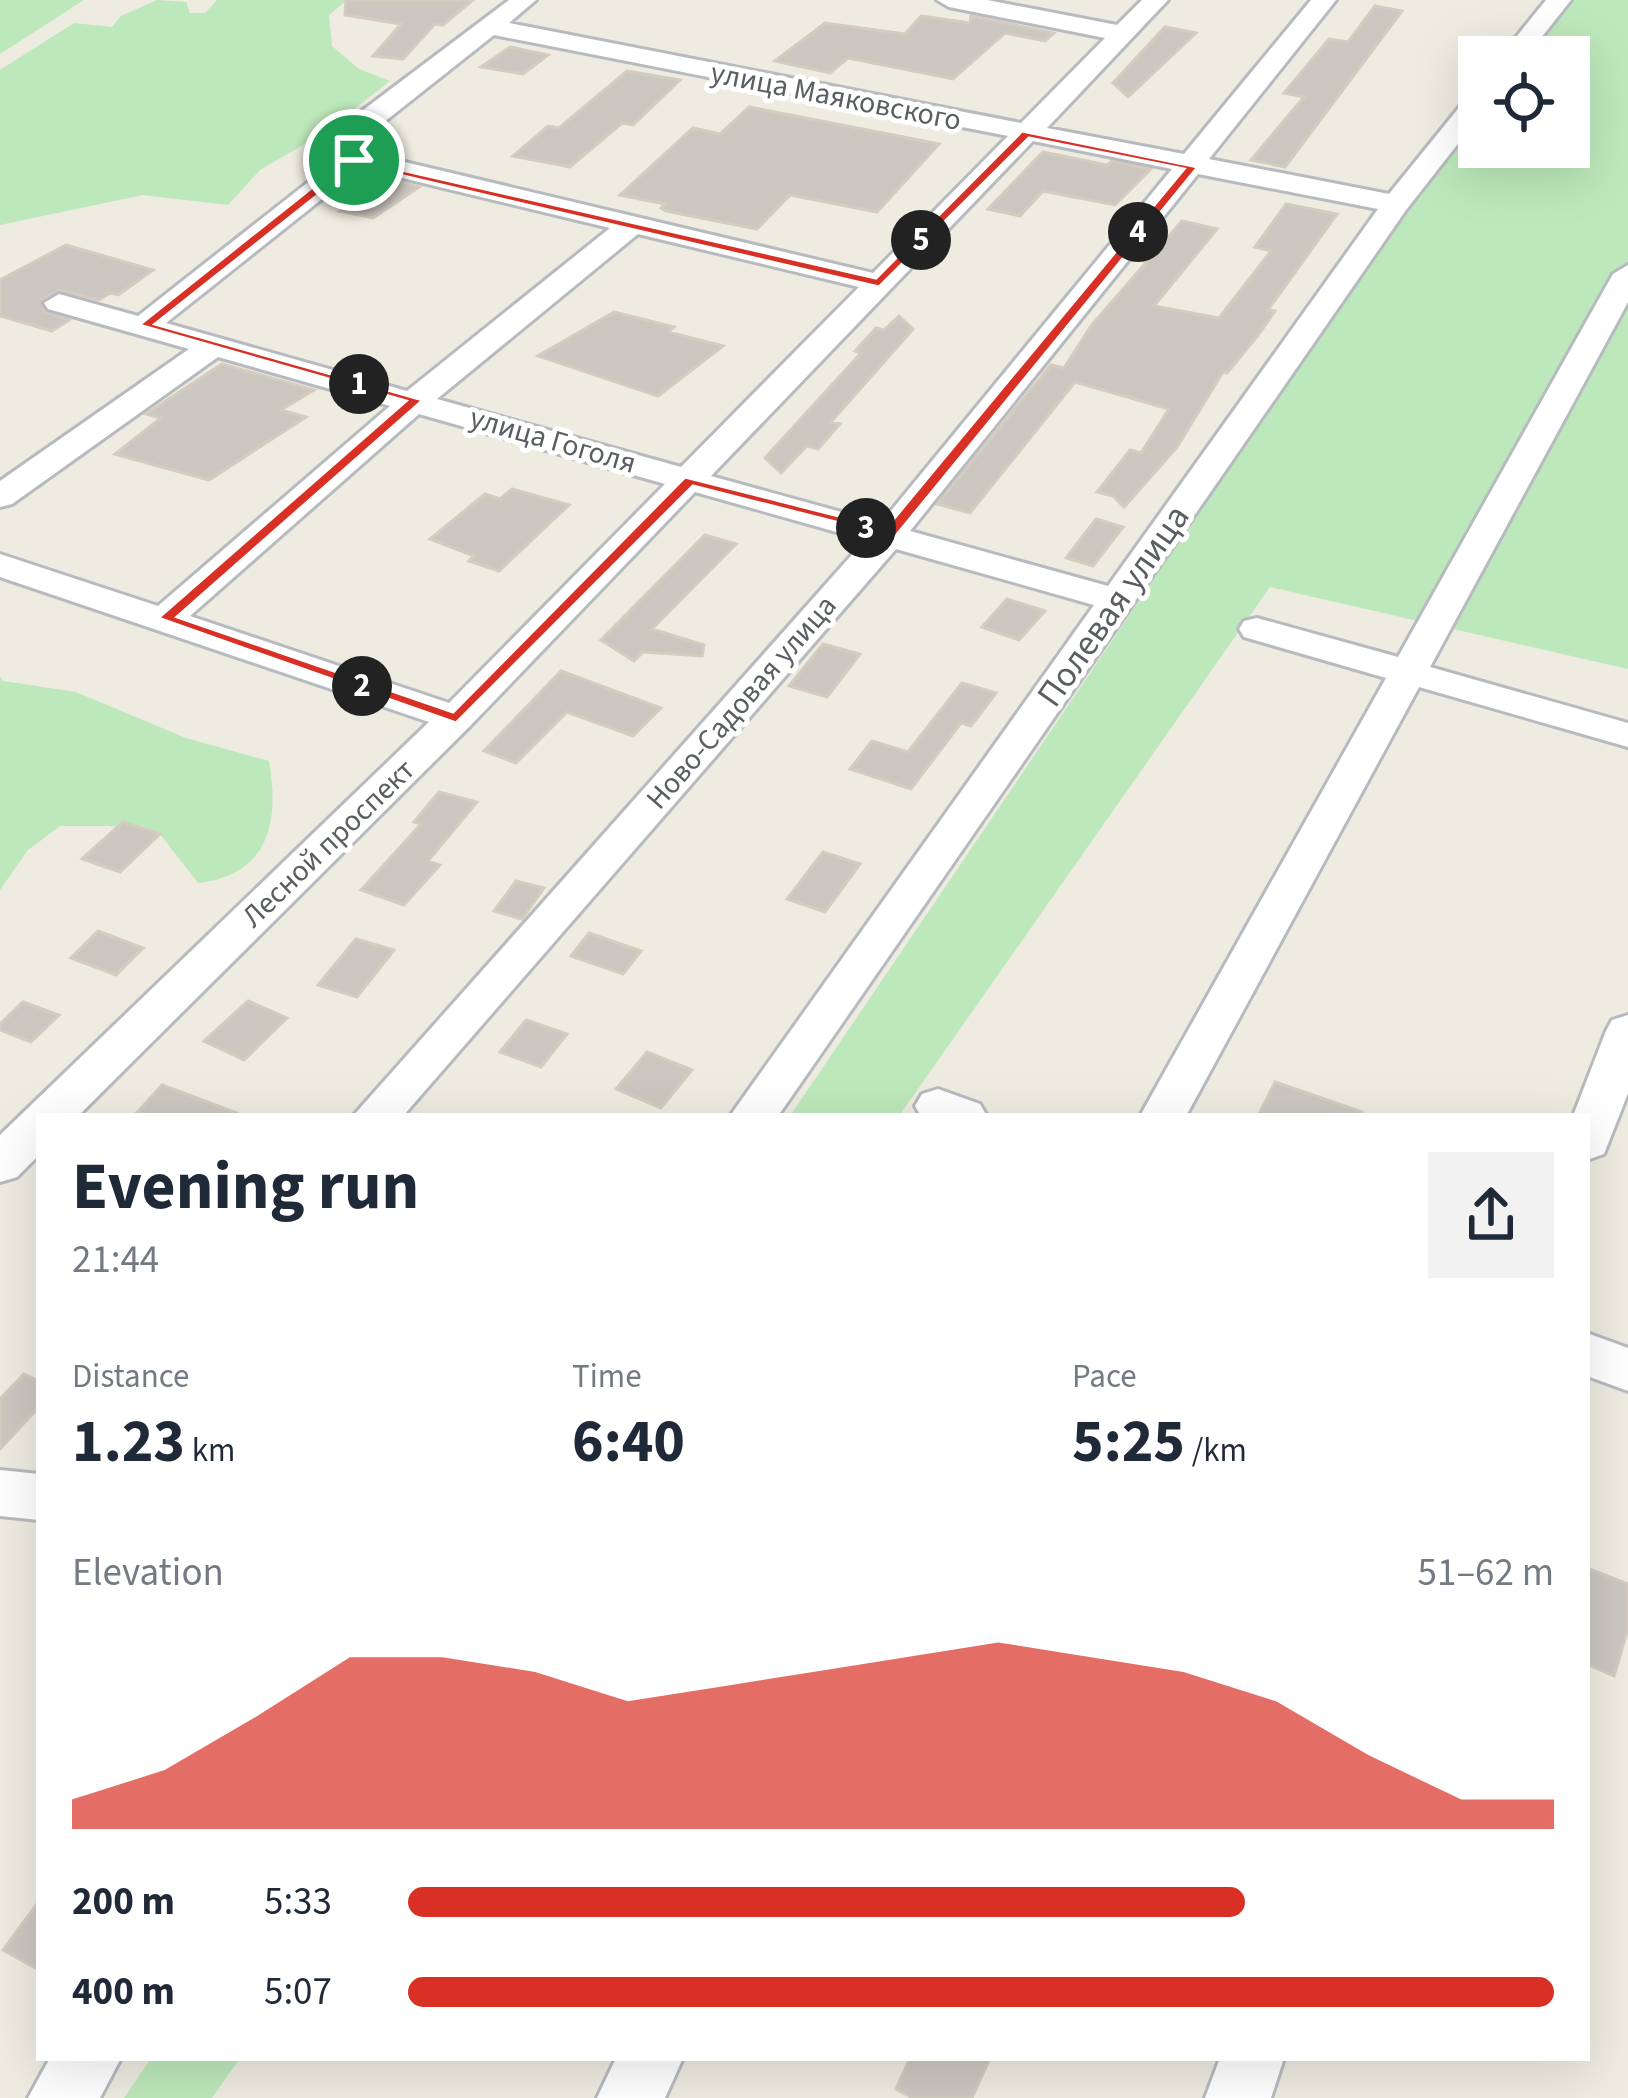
<!DOCTYPE html>
<meta charset="utf-8">
<style>
:root{--surface:#fff;--page:#f2f2f3;--text:#1f2937;--muted:#747a83;--accent:#d93025}
body{margin:0;font-family:"Source Sans 3",sans-serif;background:var(--page);color:var(--text);height:100vh;display:flex;flex-direction:column;font-size:45px;white-space:nowrap}
*{box-sizing:border-box;margin:0}
p{font-size:39px;color:var(--muted)}
.icon{flex:none;width:66px;height:66px;fill:none;stroke:currentColor;stroke-width:2;stroke-linecap:round;stroke-linejoin:round}
.map{position:relative;flex:1;overflow:hidden}
.sheet{position:absolute;left:36px;top:1113px;width:1554px;height:948px;display:flex;flex-direction:column;background:var(--surface);border-radius:0px;box-shadow:0 12px 48px #0002}
.sheet>*{flex:none}
.buttons{position:absolute;left:1458px;top:36px;display:grid;gap:24px}
.buttons a{display:grid;place-items:center;width:132px;height:132px;border-radius:0px;background:var(--surface);box-shadow:0 12px 48px #0002;font-size:60px}
.pin{position:absolute;display:grid;place-items:center;width:102px;height:102px;color:#fff;margin:-51px;border:6px solid #fff;border-radius:50%;box-shadow:0 3px 12px #0007}
.km{position:absolute;width:60px;height:60px;margin:-30px;border-radius:50%;background:#222;color:#fff;font-size:33px;line-height:60px;text-align:center}
.round{display:grid;place-items:center;flex:none;width:126px;height:126px;border-radius:0px;background:var(--page)}
.overview{display:flex;align-items:center;justify-content:space-between;height:204px;padding:0 36px}
h1{font-size:66px;font-weight:700;line-height:90px}
.figures{display:grid;grid-template-columns:repeat(3,1fr);gap:18px;height:204px;padding:12px 36px}
.figures div{display:grid;align-content:center}
.figures b{font-size:60px;font-weight:700}
.figures small{font-size:33px;font-weight:400}
.figures p{font-size:33px}
.chart{height:336px;padding:24px 36px}
.chart p{display:flex;justify-content:space-between}
.chart svg{width:100%;height:216px;margin-top:12px;fill:var(--accent);opacity:.7}
ul{padding:0 36px;list-style:none;font-size:39px}
li{display:grid;grid-template-columns:192px 144px 1fr;align-items:center;height:90px}
li i{height:30px;border-radius:15px;background:var(--accent)}
.map>svg:first-child{display:block}
</style>
<div class="map">
<svg width="1628" height="2098" viewBox="0 0 1628 2098">
<rect width="100%" height="100%" fill="#eeebe1"/>
<path fill="#bde8bb" d="M0 0H84L0 54Z
M157 0 186 2 190 13H205L217 0H347L329 15 332 46 359 69 390 81 322 134 260 170 228 205 143 195 0 225V70L74 23 112 27 121 16Z
M1546 0H1628V669L1270 587 899 1116H790L1479 99V147H1569V57H1507Z
M0 676 3 681 76 692 186 738 269 761C280 824 268 875 198 883L160 834 141 826H60L28 850 0 890Z
M151 2058H240L212 2098H124Z"/>
<path fill="#cbc7c0" stroke="#d3ccbf" stroke-width="3" d="M346 0H473L443 25 435 24 403 59 373 56 401 24 345 15Z
M1375 6 1402 11 1285 167 1251 160 1304 97 1284 93 1329 39 1348 42Z
M921 16 970 23 971 16 1054 33 1045 41 1005 33 953 79 848 58 830 73 775 61 825 23 905 34Z
M1165 27 1196 33 1128 97 1113 83Z
M510 47 548 55 523 74 481 67Z
M627 71 680 80 633 125 622 123 570 167 513 156 548 126 559 128Z
M749 107 878 132 939 144 877 212 790 195 757 229 666 211 661 208 665 204 620 195 693 128 720 134Z
M1043 152 1107 165 1112 161 1151 169 1115 205 1043 191 1020 216 988 209Z
M388 179 419 187 373 218 340 211Z
M1286 204 1337 214 1268 310 1275 311 1259 334 1227 373 1223 372 1177 447 1124 507 1113 496 1097 492 1130 450 1141 453 1169 409 1075 382 970 513 937 504 1051 365 1064 368 1091 326 1182 221 1217 229 1154 306 1219 318 1271 251 1255 247Z
M66 245 153 270 118 295 110 293 99 300 60 290 42 299 44 311 69 320 52 331 0 316V280Z
M614 312 674 327 668 332 723 346 658 396 538 356Z
M899 316 913 329 831 422 840 424 818 449 807 446 781 473 765 458 861 353 855 351 876 328 884 330Z
M222 364 314 390 281 410 306 417 209 480 115 454 161 418 146 414Z
M512 489 569 505 499 571 469 561 474 556 430 539 485 494 500 499Z
M1096 519 1123 527 1093 566 1066 558Z
M705 535 736 544 652 629 704 645 702 656 643 652 634 661 601 640Z
M1007 599 1045 611 1019 640 982 627Z
M823 644 860 654 827 697 789 686Z
M561 671 661 708 633 736 567 712 516 763 484 751Z
M962 683 996 693 971 726 961 723 911 789 850 769 872 741 908 752Z
M439 792 477 802 428 861 440 865 404 905 361 890 421 824 414 822Z
M123 822 160 834 120 872 82 859Z
M823 852 860 864 825 912 787 899Z
M516 881 544 888 522 919 494 911Z
M98 931 143 948 116 975 71 958Z
M589 933 641 951 623 974 571 956Z
M356 939 394 950 357 997 318 985Z
M248 1001 287 1018 244 1060 204 1041Z
M23 1002 59 1015 31 1042 0 1030V1024Z
M526 1020 567 1034 541 1067 500 1052Z
M647 1052 692 1070 661 1108 616 1089Z
M1275 1082 1362 1112 1361 1116H1258Z
M162 1085 237 1113V1116H134Z
M24 1374 39 1381V1407L0 1449V1399Z
M1587 1568 1628 1584V1629L1614 1676 1587 1664Z
M39 1901V1970L3 1950Z
M910 2058H990L972 2098H913L896 2089Z"/>
<g fill="none" stroke-linecap="round" stroke-linejoin="round">
<g stroke="#b7babf" stroke-width="6">
<path id="minor" d="M509 0H536L509 23 1021 123 1105 38 949 7 937 0H987L1117 25 1142 0H1168L1047 128 1184 154 1311 0H1336L1209 159 1389 194 1470 94 1479 92V117L1406 210 778 1116H730L1094 605 896 549 403 1116H353L865 540 695 492 470 726 78 1116H39V1155L17 1177 0 1182V1135L429 722 0 577V554L158 606 390 406 218 357 12 504 0 507V481L189 349 48 309 44 303 59 294 138 316 335 161 328 160 322 146 334 132ZM494 35 1008 136 873 273 350 149ZM1033 141 1172 169 881 523 711 476ZM361 168 610 228 407 391 166 323ZM1198 174 1378 209 1108 586 910 531ZM638 234 859 287 681 467 437 399ZM419 414 665 484 449 703 190 616Z
M1546 0H1571L1526 57H1500Z
M1628 265V302L1430 667 1628 723V747L1419 687 1186 1116H1140L1386 678 1244 637 1239 629 1244 621 1257 618 1398 657 1613 274Z
M1628 1015V1093L1604 1154 1587 1160V1116H1573L1606 1031 1612 1020Z
M938 1089 980 1104 987 1116H921L915 1106 922 1094Z
M1587 1333 1628 1348V1391L1587 1376Z
M0 1470 39 1474V1520L0 1516Z
M50 2058H121L100 2098H28Z
M616 2058H683L665 2098H597Z
M1220 2058H1284L1271 2098H1205Z"/>
</g>
<use href="#minor" fill="#fff" fill-rule="evenodd"/>
</g>
<path fill="#d93025" stroke="#fff" stroke-width="3" fill-rule="evenodd" d="M1022 131 1198 167 895 537 693 486 456 723 158 618 406 401 139 325 349 158 876 278ZM1029 138 1184 169 886 528 685 477 453 712 177 617 423 400 155 324 356 165 879 287Z"/>
<g text-anchor="middle" stroke-width="10" stroke-linejoin="round" paint-order="stroke">
<g font-size="30" fill="#5a5e63" stroke="#fff">
<text transform="translate(836 96) rotate(11)" y="10">улица Маяковского</text>
<text transform="translate(553 440) rotate(16)" y="10">улица Гоголя</text>
<text transform="translate(741 702) rotate(-49)" y="10">Ново-Садовая улица</text>
<text transform="translate(328 843) rotate(-44)" y="10">Лесной проспект</text>
</g>
<g font-size="36" fill="#5a5e63" stroke="#fff">
<text transform="translate(1112 605) rotate(-55)" y="13">Полевая улица</text>
</g>
</g>
</svg>
<div class="buttons">
<a><svg class="icon" aria-label="locate" viewBox="0 0 24 24"><circle cx="12" cy="12" r="6"/><path d="M12 2v4M12 18v4M2 12h4M18 12h4"/></svg></a>
</div>
<div class="pin" style="left:354px;top:160px;background:#1e9e55"><svg class="icon" aria-label="arrive" viewBox="0 0 24 24"><path d="M6 21V4h12l-3 4 3 4H6"/></svg></div>
<b class="km" style="left:359px;top:384px">1</b>
<b class="km" style="left:362px;top:686px">2</b>
<b class="km" style="left:866px;top:528px">3</b>
<b class="km" style="left:1138px;top:232px">4</b>
<b class="km" style="left:921px;top:240px">5</b>
<section class="sheet">
<div class="overview"><div><h1>Evening run</h1><p>21:44</p></div><a class="round"><svg class="icon" aria-label="share" viewBox="0 0 24 24"><path d="M12 15V3M7 8l5-5 5 5M5 13v7h14v-7"/></svg></a></div>
<div class="figures">
<div><p>Distance</p><b>1.23<small> km</small></b></div>
<div><p>Time</p><b>6:40</b></div>
<div><p>Pace</p><b>5:25<small> /km</small></b></div>
</div>
<div class="chart"><p><span>Elevation</span>51–62 m</p>
<svg viewBox="0 0 160 44" preserveAspectRatio="none"><path d="M0 44V38L10 32L20 21L30 9L40 9L50 12L60 18L70 15L80 12L90 9L100 6L110 9L120 12L130 18L140 29L150 38L160 38V44z"/></svg>
</div>
<ul>
<li><b>200 m</b>5:33<i style="width:73%"></i></li>
<li><b>400 m</b>5:07<i style="width:100%"></i></li>
</ul>
</section>
</div>
